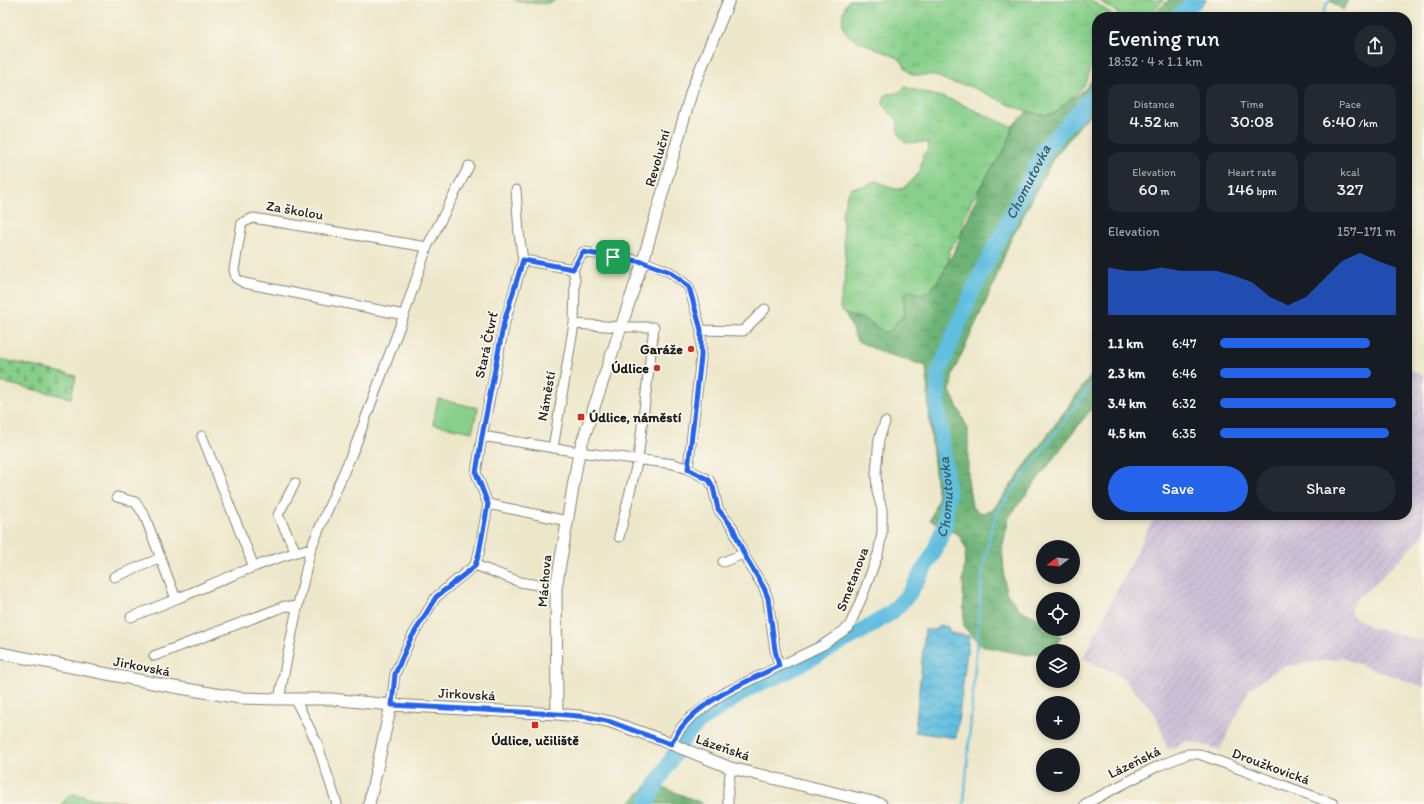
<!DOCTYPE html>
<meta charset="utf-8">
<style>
:root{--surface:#171b24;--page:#242831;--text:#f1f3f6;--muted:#9ea1a6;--accent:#2563eb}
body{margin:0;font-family:Itim,sans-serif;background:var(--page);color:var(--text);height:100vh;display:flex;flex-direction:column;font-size:15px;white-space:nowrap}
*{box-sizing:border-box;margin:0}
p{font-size:13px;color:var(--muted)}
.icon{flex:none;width:22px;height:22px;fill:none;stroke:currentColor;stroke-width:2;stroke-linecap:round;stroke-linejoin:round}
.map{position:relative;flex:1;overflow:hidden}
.drawer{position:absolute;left:1092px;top:12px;width:320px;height:508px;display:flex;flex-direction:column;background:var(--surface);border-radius:16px;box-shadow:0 2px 6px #0003}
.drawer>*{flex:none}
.needle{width:26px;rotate:254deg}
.fabs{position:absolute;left:1036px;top:540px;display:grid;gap:8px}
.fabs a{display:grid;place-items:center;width:44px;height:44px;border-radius:50%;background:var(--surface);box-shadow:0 2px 6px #0003;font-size:20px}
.pin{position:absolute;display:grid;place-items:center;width:34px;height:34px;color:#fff;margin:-17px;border-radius:8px;box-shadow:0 2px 6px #0006}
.round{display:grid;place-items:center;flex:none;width:42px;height:42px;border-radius:21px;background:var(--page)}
.head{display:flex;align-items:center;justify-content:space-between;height:68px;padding:0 16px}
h1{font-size:22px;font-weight:600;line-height:30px}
.figures{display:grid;grid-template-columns:repeat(3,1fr);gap:6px;height:68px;padding:4px 16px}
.figures div{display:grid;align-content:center;border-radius:10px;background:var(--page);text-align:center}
.figures b{font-size:17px;font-weight:600}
.figures small{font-size:11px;font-weight:400}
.figures p{font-size:11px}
.chart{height:112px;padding:8px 16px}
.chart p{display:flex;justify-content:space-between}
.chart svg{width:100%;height:72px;margin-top:4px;fill:var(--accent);opacity:.7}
.cta{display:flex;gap:8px;margin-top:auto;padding:8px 16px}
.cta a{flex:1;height:46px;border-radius:24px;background:var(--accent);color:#fff;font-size:16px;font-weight:600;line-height:46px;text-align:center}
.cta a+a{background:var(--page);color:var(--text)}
ul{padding:0 16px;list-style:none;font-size:13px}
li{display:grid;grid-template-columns:64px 48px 1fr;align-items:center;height:30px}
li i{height:10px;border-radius:5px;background:var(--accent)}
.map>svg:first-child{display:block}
</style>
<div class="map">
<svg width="1424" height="804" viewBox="0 0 1424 804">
<defs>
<pattern id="industrial-furrows" width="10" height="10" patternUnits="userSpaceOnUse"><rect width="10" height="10" fill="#cbbfd5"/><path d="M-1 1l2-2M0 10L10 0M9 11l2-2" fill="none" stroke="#aea4b6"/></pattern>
<pattern id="grass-tufts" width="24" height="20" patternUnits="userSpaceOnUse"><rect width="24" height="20" fill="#87cf8a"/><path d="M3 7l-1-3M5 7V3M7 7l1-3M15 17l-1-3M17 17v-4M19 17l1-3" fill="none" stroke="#74b176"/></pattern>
<pattern id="forest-crowns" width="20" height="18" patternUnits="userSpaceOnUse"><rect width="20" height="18" fill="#6db276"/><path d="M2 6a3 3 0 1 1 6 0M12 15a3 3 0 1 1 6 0" fill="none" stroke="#599060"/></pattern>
<pattern id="cemetery-stones" width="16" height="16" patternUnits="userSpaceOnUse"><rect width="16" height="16" fill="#87cf8a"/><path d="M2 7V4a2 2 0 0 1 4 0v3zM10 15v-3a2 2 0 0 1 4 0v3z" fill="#74b176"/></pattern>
<pattern id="water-waves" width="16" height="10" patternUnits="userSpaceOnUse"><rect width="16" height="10" fill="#61bedf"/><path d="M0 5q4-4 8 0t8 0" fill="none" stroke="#4f9ab4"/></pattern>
</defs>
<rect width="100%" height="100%" fill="#fbf7ec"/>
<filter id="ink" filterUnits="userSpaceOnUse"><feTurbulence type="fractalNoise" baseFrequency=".025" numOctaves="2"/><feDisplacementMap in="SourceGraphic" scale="8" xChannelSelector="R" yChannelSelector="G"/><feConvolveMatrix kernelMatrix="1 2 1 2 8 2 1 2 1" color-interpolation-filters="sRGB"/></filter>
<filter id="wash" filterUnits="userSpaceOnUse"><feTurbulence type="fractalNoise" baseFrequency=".012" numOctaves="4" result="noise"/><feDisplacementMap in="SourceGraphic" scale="16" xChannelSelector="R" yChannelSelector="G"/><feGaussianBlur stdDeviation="0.9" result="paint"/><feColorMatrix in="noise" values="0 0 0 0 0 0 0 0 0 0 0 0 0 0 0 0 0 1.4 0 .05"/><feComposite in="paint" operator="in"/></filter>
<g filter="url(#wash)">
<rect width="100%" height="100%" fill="#ede7ca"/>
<path fill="url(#industrial-furrows)" d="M1407 367 1424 376V535L1371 587 1355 601 1350 609 1352 615 1370 627 1424 641V687L1342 658 1282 667 1250 688 1220 750 1188 741 1168 750 1156 715 1123 678 1083 658 1155 515H1407Z"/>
<path fill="url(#grass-tufts)" stroke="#527653" d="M514 0H556C543 7 528 2 514 0Z
M849 0H1091L1116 17H1097V61C1086 70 1091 71 1086 82 1084 88 1060 110 1054 113 1034 123 985 90 965 85 960 84 955 84 950 82 944 80 939 76 933 75 926 74 919 77 912 74 905 71 904 62 898 58L854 39C839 31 840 13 849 0Z
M1098 0H1164L1148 17H1124Z
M904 87 952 100 1012 127 1009 141 1006 147 972 200 964 219 962 233 950 249 949 254 948 263 938 281 926 294 920 295 913 291 904 311 905 316 897 321 891 330 885 333 867 320 850 316 840 309V307L846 270 842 213 847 195 852 188 866 186 871 182 876 181 895 189H899L904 187 912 181 920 171 923 156 929 148 928 143C919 139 906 149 899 135 897 130 898 124 897 119L886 109 883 104C884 89 891 96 899 92 901 91 903 89 904 87Z
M74 794 95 799 142 804H61L68 797Z"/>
<path fill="url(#forest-crowns)" stroke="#446749" d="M1168 0H1207L1188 17H1151Z
M1329 0H1348L1343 10Z
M1097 73V107L1081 124 1053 159 1009 243 993 286 953 373 950 391 968 429V480L972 507 981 513 992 511 1097 367V401L1009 517 1002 549 1006 592 1019 609 1043 621V629H1053L1061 637 1053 651H1043V653L1027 655 981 646 964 627 963 578 966 549 959 535 930 520 938 499 931 435 926 366 884 353 857 341 845 312 850 316 867 320 885 333 891 330 897 321 905 316C905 307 899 294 911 290 916 293 921 297 927 292 949 277 970 210 982 184 992 165 1009 149 1012 128L1011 127 1028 111 1042 115 1055 113 1070 99 1075 97 1086 88Z
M650 782 704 804H628Z"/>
<path fill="url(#cemetery-stones)" stroke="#527653" d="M1 359 76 376 71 398 0 382Z"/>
<path fill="#87cf8a" stroke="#527653" d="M438 399 478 408 472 432 433 424Z"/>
<path fill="url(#water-waves)" stroke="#3e6d7e" d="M939 625 948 627 950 633 969 636 956 738 915 732 925 630H936Z"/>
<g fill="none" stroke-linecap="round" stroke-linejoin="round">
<path stroke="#61bedf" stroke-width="2.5" d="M1321 17 1329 0
M964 804 983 566 992 526 1000 508 1097 377"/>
<g stroke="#61bedf" stroke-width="16">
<path d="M1177 17 1196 0"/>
<path id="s1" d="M647 804 653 790 686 735 701 720 753 686 782 674 866 629 892 612 909 594 933 554 945 525 948 494 937 401 939 372 973 290 1046 147 1097 92"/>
</g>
</g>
</g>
<g filter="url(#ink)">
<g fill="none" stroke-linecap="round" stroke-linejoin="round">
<g stroke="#848273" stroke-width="11">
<path id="minor" d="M523 260 573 269 583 252 643 261 670 272 689 287 701 330V357L688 469
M573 269 575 280 574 324
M404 315 244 283 236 278 234 270 242 223 253 218 427 247
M701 330 743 331 765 309
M202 436 254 567
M482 436 505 322 523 260 519 233 516 190
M553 448 574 324 621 327H654L638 459 619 537
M295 483 278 515 296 552
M117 497 135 502 144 514 176 599C220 581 265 560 311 548
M488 504 476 473 482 436 579 452 674 464 688 469 709 480 713 487 718 509 733 528 743 554 723 562
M488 504 567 521
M743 554 764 588 768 599 775 650 779 666
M475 565 520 582 556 588
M475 565 479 553 488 504
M114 577 161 558
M131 617 176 599
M154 656 285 606 297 607
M279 699 295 618 311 548 356 444 404 315 427 247 469 166
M295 699 317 743 337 804
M391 705 395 674 410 640 436 597 475 565
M671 744 680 729 690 718 724 693 823 645 849 627 862 597 878 554 882 533V509L877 492 876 473 879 439 885 422
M728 804V789L731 768
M1085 804 1156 767 1188 754H1199L1334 804"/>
</g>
<g stroke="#848273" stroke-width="13">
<path id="tertiary" d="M0 653 174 687 240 698 279 699H331L391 705 557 714 588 717 611 722 651 736 731 768 881 804
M557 714 556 588 579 452 643 261 692 90 729 0
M369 804 391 705"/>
</g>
<use href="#minor" stroke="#fff" stroke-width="9"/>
<use href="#tertiary" stroke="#fff" stroke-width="11"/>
</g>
</g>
<g fill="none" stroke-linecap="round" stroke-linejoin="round" filter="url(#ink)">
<g stroke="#fff" stroke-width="8">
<path id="route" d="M583 252 643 262 670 272 689 287 701 330V357L688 469 709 480 713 487 718 509 733 528 744 554 764 588 768 598 775 650 779 666C746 682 703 699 681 728 677 733 674 739 671 744L611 722 588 717 557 714 392 705 395 674 410 640 436 597 475 566 479 553 488 504 476 473 482 436 504 322 523 260 573 269Z"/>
</g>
<use href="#route" stroke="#2563eb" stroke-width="5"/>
</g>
<g fill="#c8321e" stroke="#fbf7ec" stroke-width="1.5">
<circle cx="691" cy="349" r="4"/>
<circle cx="657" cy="368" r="4"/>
<rect x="577" y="413" width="8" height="8" rx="2"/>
<rect x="531" y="721" width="8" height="8" rx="2"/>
</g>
<g text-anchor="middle" stroke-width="3.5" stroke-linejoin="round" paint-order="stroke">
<g font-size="14" fill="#1c1c1c" stroke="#fbf7ec">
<text transform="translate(657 158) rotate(-74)" y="5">Revoluční</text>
<text transform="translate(295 210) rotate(10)" y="5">Za školou</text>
<text transform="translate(486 345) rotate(-78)" y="5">Stará Čtvrť</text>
<text transform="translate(546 396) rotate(-80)" y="5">Náměstí</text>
<text transform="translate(852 579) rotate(-69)" y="5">Smetanova</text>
<text transform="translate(544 581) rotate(-85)" y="5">Máchova</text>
<text transform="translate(142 666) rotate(11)" y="5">Jirkovská</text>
<text transform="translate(467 694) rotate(3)" y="5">Jirkovská</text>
<text transform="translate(723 747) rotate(19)" y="5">Lázeňská</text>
<text transform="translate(1134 762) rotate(-26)" y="5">Lázeňská</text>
<text transform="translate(1271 766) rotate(20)" y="5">Droužkovická</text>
</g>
<g font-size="14" font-weight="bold" fill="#1c1c1c" stroke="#fbf7ec" text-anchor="end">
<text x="683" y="354">Garáže</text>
<text x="649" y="373">Údlice</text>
<text x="589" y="422" text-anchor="start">Údlice, náměstí</text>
<text x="535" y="745" text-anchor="middle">Údlice, učiliště</text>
</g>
<g font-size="15" font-style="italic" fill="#385d6a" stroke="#fbf7ec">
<text dy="5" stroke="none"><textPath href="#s1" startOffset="787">Chomutovka</textPath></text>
<text dy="5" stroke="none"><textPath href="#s1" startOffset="451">Chomutovka</textPath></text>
</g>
</g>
</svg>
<div class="fabs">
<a><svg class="needle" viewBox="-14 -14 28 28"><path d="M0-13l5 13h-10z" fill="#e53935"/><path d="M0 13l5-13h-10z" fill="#9ea1a6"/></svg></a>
<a><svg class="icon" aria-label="locate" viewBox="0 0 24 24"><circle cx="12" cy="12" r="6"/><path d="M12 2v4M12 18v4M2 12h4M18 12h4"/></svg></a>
<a><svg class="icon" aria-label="layers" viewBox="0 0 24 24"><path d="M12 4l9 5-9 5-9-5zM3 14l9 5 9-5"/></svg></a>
<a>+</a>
<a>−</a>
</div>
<div class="pin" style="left:613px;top:257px;background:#1e9e55"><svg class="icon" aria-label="arrive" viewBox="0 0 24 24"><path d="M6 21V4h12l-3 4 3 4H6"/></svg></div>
<section class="drawer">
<div class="head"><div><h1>Evening run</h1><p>18:52 · 4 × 1.1 km</p></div><a class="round"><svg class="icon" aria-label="share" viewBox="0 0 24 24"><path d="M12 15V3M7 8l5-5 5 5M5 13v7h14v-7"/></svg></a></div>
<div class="figures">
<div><p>Distance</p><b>4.52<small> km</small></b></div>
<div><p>Time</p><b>30:08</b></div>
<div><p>Pace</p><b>6:40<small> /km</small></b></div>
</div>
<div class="figures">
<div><p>Elevation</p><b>60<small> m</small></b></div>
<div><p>Heart rate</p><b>146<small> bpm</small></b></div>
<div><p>kcal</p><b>327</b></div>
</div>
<div class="chart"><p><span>Elevation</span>157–171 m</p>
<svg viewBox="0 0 160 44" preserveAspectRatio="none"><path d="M0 44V15L10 17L20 17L30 15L40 17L50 17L60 17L70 20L80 24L90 33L100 38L110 33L120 22L130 11L140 6L150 11L160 15V44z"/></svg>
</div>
<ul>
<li><b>1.1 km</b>6:47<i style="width:85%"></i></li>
<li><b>2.3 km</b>6:46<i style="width:86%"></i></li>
<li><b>3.4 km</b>6:32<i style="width:100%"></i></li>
<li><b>4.5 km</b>6:35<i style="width:96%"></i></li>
</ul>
<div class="cta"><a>Save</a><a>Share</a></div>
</section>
</div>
